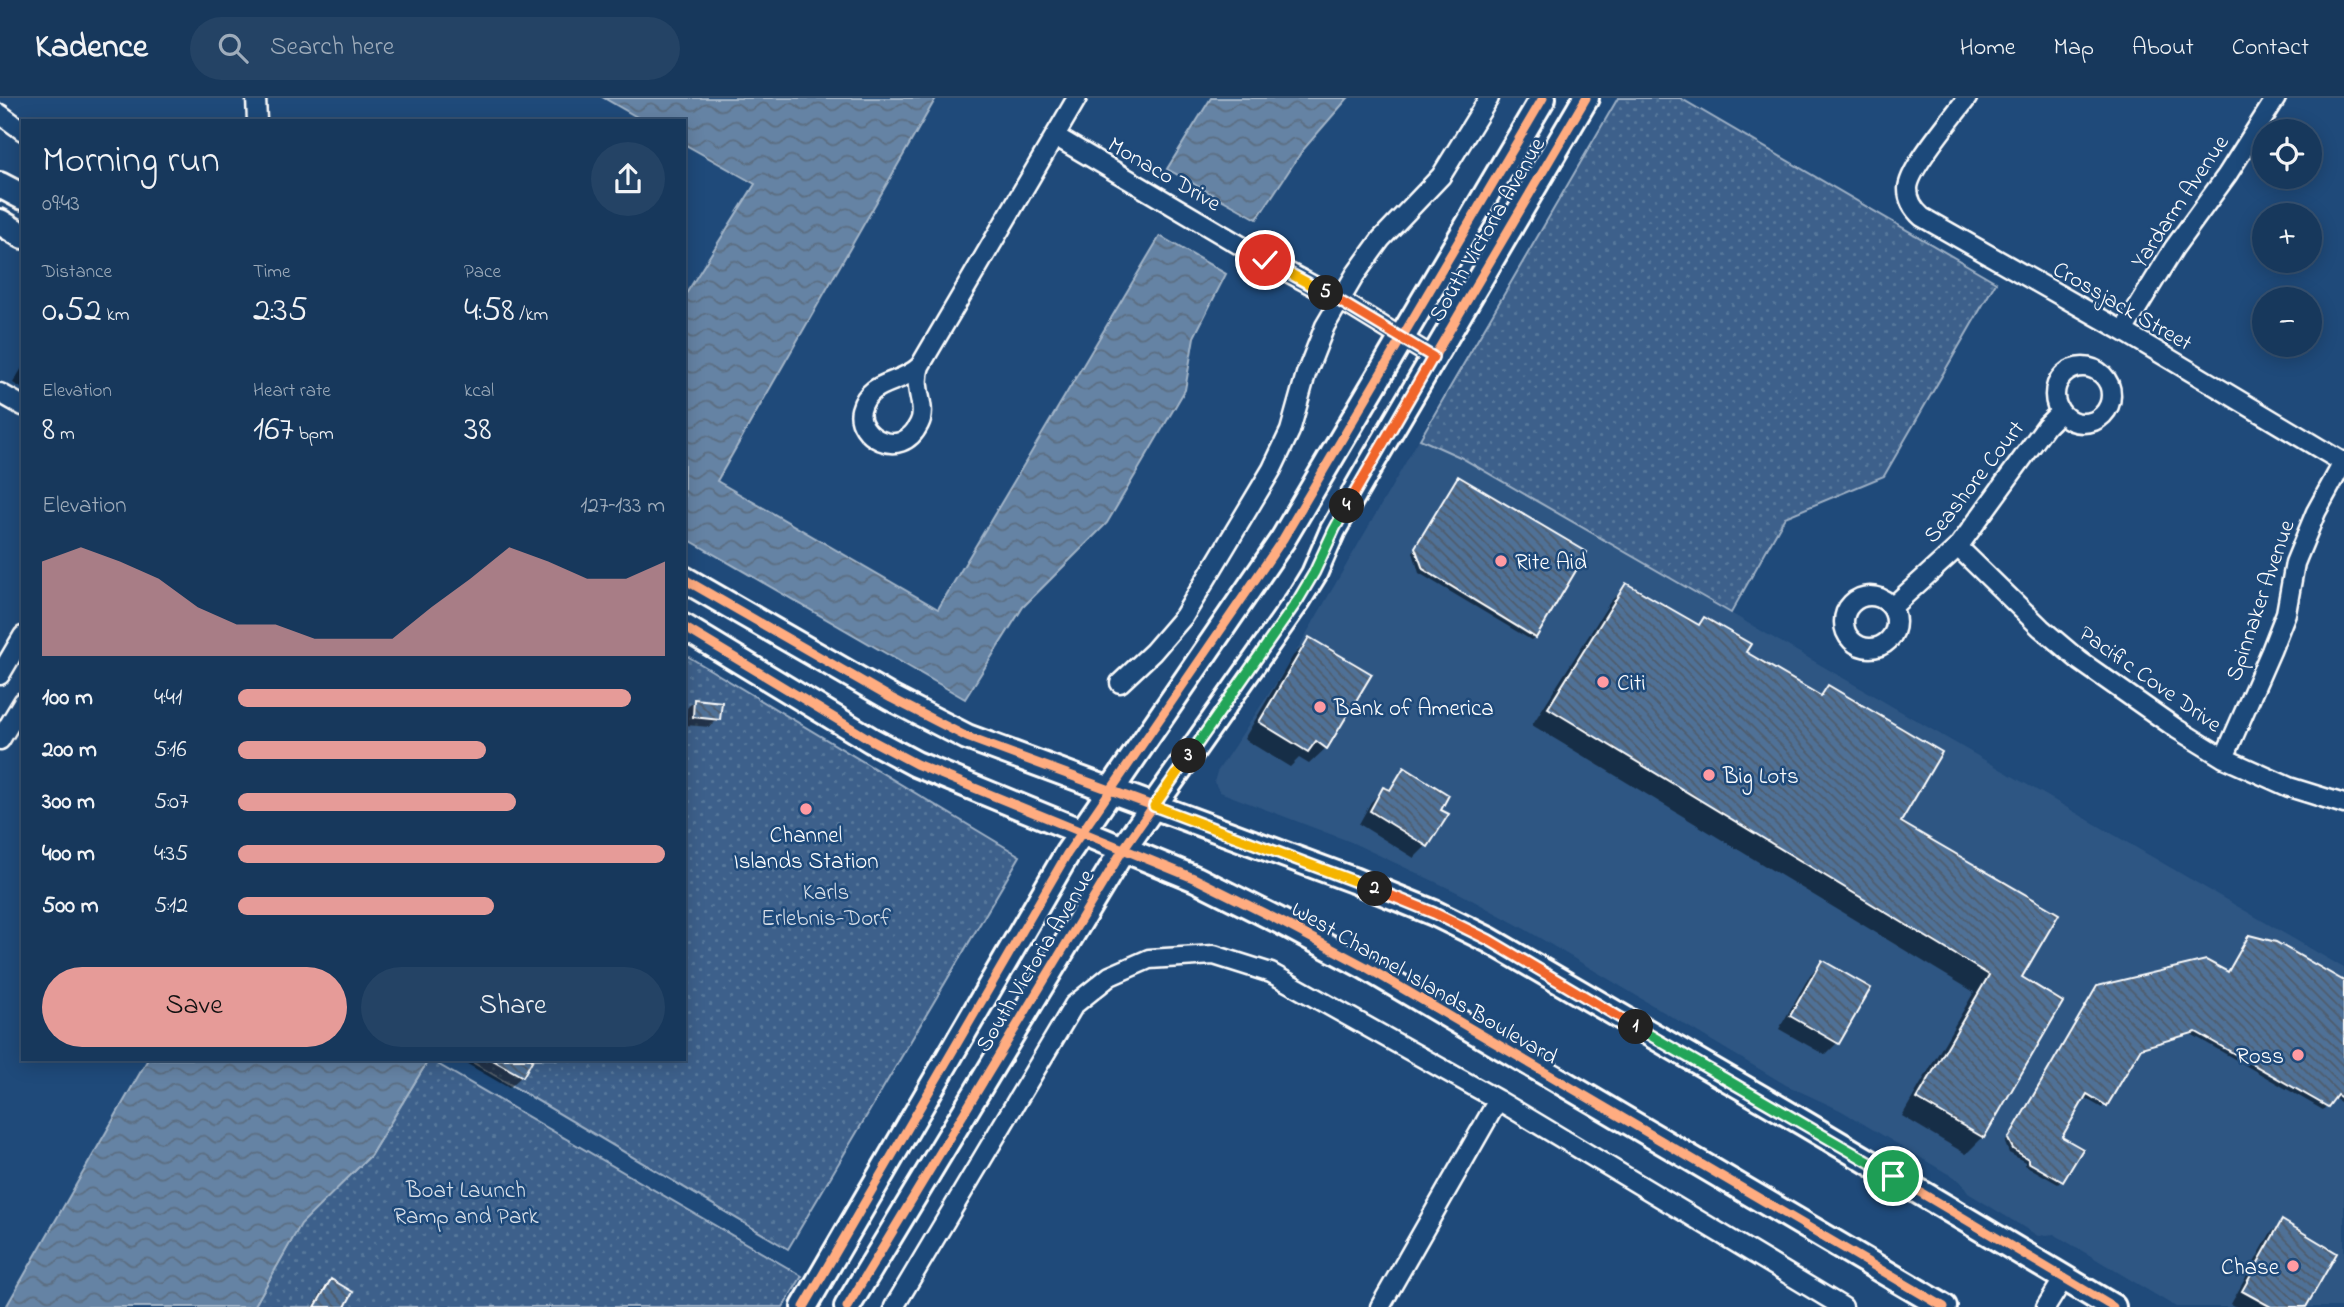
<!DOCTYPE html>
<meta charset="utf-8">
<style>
:root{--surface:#17385c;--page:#244365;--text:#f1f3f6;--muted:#9eacbb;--line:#365272;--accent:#e69b98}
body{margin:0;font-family:"Indie Flower",sans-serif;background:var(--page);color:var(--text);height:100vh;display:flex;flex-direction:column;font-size:26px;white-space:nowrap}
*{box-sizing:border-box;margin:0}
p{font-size:23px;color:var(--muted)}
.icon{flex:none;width:38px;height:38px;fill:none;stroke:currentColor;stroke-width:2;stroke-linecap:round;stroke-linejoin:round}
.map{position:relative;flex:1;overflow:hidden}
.sheet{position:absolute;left:21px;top:21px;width:665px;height:942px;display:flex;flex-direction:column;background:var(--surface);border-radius:0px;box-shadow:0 4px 18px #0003,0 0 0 2px var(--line)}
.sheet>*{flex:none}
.buttons{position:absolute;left:2252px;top:21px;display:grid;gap:14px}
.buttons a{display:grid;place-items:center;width:70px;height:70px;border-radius:50%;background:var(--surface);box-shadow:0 4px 18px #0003,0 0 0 2px var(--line);font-size:35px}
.pin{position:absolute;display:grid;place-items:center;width:60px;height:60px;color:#fff;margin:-30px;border:4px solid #fff;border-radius:50%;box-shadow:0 2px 7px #0007}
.km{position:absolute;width:35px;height:35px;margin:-18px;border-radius:50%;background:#222;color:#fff;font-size:19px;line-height:35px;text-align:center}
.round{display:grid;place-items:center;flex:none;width:74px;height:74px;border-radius:37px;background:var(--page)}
.headline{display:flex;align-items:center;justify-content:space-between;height:119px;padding:0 21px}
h1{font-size:38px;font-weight:600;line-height:52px}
.figures{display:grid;grid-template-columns:repeat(3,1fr);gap:10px;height:119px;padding:7px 21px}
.figures div{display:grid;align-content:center}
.figures b{font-size:35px;font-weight:600}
.figures small{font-size:19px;font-weight:400}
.figures p{font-size:19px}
.chart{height:196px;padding:14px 21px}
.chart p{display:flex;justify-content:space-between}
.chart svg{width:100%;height:126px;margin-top:7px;fill:var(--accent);opacity:.7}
.button{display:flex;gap:14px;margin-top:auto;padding:14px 21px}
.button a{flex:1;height:80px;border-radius:42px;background:var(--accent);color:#111;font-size:28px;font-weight:600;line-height:80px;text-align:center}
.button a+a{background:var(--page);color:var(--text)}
ul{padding:0 21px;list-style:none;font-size:23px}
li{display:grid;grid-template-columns:112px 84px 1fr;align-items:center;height:52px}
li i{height:18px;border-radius:9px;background:var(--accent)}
header{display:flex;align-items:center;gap:42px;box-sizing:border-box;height:98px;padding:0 35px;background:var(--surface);border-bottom:2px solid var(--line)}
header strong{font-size:33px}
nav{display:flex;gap:38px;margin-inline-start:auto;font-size:24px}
.search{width:490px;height:63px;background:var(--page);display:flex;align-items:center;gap:18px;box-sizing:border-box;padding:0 24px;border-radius:38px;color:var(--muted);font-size:26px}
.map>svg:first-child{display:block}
</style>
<header>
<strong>Kadence</strong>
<div class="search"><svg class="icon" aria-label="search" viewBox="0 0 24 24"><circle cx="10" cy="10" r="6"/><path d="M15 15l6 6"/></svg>Search here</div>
<nav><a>Home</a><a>Map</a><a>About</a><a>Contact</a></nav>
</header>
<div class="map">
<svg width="2344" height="1209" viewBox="0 0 2344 1209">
<defs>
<pattern id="park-dots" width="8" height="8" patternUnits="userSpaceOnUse" patternTransform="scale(1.75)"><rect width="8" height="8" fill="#3c618b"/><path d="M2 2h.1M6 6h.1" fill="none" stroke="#59799c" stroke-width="1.8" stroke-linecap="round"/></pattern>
<pattern id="water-waves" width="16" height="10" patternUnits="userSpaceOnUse" patternTransform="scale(1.75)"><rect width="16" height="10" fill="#6583a4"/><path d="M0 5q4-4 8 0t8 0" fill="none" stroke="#5b6d81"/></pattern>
<pattern id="building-back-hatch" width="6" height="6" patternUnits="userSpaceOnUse" patternTransform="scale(1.75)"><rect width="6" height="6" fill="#507197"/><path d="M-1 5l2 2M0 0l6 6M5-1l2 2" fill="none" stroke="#4e5b6a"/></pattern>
</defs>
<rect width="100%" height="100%" fill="#1f4a7a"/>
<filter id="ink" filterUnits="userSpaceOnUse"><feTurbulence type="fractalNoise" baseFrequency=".0143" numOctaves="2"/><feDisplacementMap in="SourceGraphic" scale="14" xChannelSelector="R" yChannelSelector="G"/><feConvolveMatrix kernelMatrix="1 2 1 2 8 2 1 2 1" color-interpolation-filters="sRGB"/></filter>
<g filter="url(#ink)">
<path fill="#2e5683" d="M1469 255 1490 315 1480 370 2344 870V1209H2176L2054 1136 2038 1138 1968 1095 1960 1083 1840 1012 1786 987 1523 830 1461 796 1351 744 1220 694 1214 684 1217 674 1293 559Z"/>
<path fill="url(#park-dots)" stroke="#9eb0c5" stroke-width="2" d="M1618 0H1680L1996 184 1884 378 1785 419 1731 515 1460 359 1420 341Z
M684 556 1020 758 788 1151 467 961H684Z
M429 961 802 1178 783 1209H254L301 1125 370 1058Z"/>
<path fill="url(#water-waves)" stroke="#a3b5c8" stroke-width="2" d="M604 0H936L717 383 938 511 1160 138 1226 176 1194 239 1185 292 1107 425 1023 509 965 601 684 439V199L755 86 684 46V23H644Z
M1211 0H1348L1302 53 1257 121 1167 71Z
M148 961H429L370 1058 301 1126 254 1209H6Z"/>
<path fill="#0007" d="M23 268V291L13 285Z
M1455 384 1535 539 1531 542 1419 475 1413 454Z
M1627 487 1698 528 1704 522 1744 555 1819 599 1828 590 1899 725 2020 880 1983 1039 1966 1056 1902 1018 1974 894 1532 627 1610 504Z
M1309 541 1326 650 1309 666 1299 660 1290 669 1244 641 1293 558Z
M695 602 718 621 710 629 685 627 687 610Z
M1405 672 1426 748 1414 760 1359 726 1371 704 1384 691 1387 693Z
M2246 843 2344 885V1006L2333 1000 2323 1012 2191 936 2137 952 2102 1010 2083 999 2060 1039 2061 1083 2058 1086 2025 1067V1064L2009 1055 2005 1045 2094 894 2227 875Z
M1822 864 1837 945 1825 957 1779 931 1810 877Z
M463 961H531L522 978 509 990 462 963Z
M2282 1124 2304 1209H2237L2231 1206 2270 1136Z
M331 1183 343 1209H313L323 1191Z"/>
<path fill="url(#building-back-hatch)" stroke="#fff" stroke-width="2" d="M1458 378 1587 454 1536 540 1423 471 1415 449Z
M1626 485 1699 527 1704 519 1751 546 1746 554 1821 598 1828 587 1942 654 1901 724 2059 816 2022 879 2063 904 1984 1040 1917 1001 1989 877 1548 610Z
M1309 539 1372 576 1327 651 1316 643 1308 654 1259 624Z
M694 601 722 604 720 622 693 619Z
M1404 669 1449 697 1441 712 1449 716 1428 749 1370 713 1383 689 1390 692Z
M2249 837 2276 844 2344 883V1001L2337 997 2328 1009 2196 934 2141 950 2107 1008 2087 996 2062 1039 2083 1051 2063 1084 2028 1064V1061L2013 1051 2008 1041 2097 888 2206 862 2228 874Z
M1822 862 1871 890 1839 946 1790 918Z
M491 961H533L523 979Z
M2282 1122 2337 1155 2306 1209H2271L2242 1193Z
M331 1181 353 1194 345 1209H315Z"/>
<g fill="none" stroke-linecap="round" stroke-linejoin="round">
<g stroke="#fff" stroke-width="23">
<path id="street" d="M256 0 257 23
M1967 0C1954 18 1908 71 1908 91 1908 103 1913 111 1922 119L2123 233 2344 365
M0 16 23 33
M1055 38 1265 162 1340 202 1433 259
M2123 233 2174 150 2227 77 2276 0
M920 268 1077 0
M920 268C912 292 928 309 919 326 900 365 855 336 861 312 869 281 901 287 920 268Z
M2055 297a28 28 0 1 1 56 0a28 28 0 1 1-56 0Z
M0 295 23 308
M1958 449 2041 530 2080 563 2177 631 2224 660 2289 689 2344 706
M1844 524a26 26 0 1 1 52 0a26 26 0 1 1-52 0Z
M1892 509 1958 449 2046 328 2060 314
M0 577 23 538
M1120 585 1153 554 1184 518 1272 371 1290 333 1306 276 1325 228 1355 177 1381 141 1441 78 1489 0
M0 642 23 604
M2224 660 2271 553 2286 515 2295 465 2316 414 2344 363
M1498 1002 1843 1209
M894 1209 1074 907 1110 878 1149 861 1214 857 1271 875 1498 1002 1380 1209
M2046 1209 2064 1180"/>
</g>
<g stroke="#fff" stroke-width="30">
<path id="secondary" d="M0 87 23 99
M0 124 23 138
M684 481 891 600 967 639 1353 782 1434 815 1489 842 1807 1027 2113 1209
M684 529 871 642 916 666 1196 781 1278 822 1366 869 1944 1209
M804 1209 1067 756 1283 441 1543 0
M847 1209 1124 750 1298 502 1314 476 1333 432 1377 356 1586 0"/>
</g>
<use href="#street" stroke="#1f4a7a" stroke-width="18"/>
<use href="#secondary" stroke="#1f4a7a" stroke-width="24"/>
<g stroke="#1f4a7a" stroke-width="13">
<path id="cycleway" d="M684 481 891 600 967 639 1353 782 1434 815 1489 842 1807 1027 2113 1209
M684 529 871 642 916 666 1196 781 1278 822 1366 869 1944 1209
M804 1209 1067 756 1283 441 1543 0
M847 1209 1124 750 1298 502 1314 476 1333 432 1377 356 1586 0"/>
</g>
<use href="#cycleway" stroke="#ffac80" stroke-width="9"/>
</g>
</g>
<g fill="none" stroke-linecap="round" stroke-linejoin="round" filter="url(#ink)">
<g stroke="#fff" stroke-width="14">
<path id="split-1" d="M1636 929 1893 1078"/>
</g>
<g stroke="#fff" stroke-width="14">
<path id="split-2" d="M1375 791 1434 815 1489 842 1636 929"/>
</g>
<g stroke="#fff" stroke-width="14">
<path id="split-3" d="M1189 658 1154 708 1375 791"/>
</g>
<g stroke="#fff" stroke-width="14">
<path id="split-4" d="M1189 658 1298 502 1314 475 1334 432 1347 408"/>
</g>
<g stroke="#fff" stroke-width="14">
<path id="split-5" d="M1326 195 1433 259 1347 408"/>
</g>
<g stroke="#fff" stroke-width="14">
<path id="split-6" d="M1265 162 1326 195"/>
</g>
<use href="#split-1" stroke="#22a559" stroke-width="9"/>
<use href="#split-2" stroke="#f0652b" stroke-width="9"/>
<use href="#split-3" stroke="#f5b400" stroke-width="9"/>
<use href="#split-4" stroke="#22a559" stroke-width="9"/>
<use href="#split-5" stroke="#f0652b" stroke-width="9"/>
<use href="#split-6" stroke="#f5b400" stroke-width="9"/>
</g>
<g fill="#ff9aa2" stroke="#1f4a7a" stroke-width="2.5">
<circle cx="1501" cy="463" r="7"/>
<circle cx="1603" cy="584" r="7"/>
<circle cx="1320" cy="609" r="7"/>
<circle cx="1709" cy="677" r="7"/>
<circle cx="806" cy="711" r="7"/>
<circle cx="2298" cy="957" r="7"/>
<circle cx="2293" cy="1168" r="7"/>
</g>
<g text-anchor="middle" stroke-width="5" stroke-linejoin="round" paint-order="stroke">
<g font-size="23" fill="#fff" stroke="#1f4a7a">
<text transform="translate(1165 75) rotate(30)" y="8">Monaco Drive</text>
<text transform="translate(2179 103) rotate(-56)" y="8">Yardarm Avenue</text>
<text transform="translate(1486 131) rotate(-60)" y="8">South Victoria Avenue</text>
<text transform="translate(2123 207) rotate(30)" y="8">Crossjack Street</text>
<text transform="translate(1973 383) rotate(-52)" y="8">Seashore Court</text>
<text transform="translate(2259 502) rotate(-71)" y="8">Spinnaker Avenue</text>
<text transform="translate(2151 580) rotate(35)" y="8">Pacific Cove Drive</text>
<text transform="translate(1034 862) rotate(-59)" y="8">South Victoria Avenue</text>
<text transform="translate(1425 884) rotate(30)" y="8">West Channel Islands Boulevard</text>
</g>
<g font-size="23" fill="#fff" stroke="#1f4a7a" text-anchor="start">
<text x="1515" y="471">Rite Aid</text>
<text x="1617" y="592">Citi</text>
<text x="1334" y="617">Bank of America</text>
<text x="1723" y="685">Big Lots</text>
<text x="806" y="744" text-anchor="middle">Channel<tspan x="806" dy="26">Islands Station</tspan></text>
<text x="2284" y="965" text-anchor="end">Ross</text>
<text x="2279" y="1176" text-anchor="end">Chase</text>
</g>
<g font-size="23" fill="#d8dfe8" stroke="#1f4a7a">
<text x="826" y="801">Karls<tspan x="826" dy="26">Erlebnis-Dorf</tspan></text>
<text x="466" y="1099">Boat Launch<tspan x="466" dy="26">Ramp and Park</tspan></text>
</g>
</g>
</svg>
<div class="buttons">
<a><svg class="icon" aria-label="locate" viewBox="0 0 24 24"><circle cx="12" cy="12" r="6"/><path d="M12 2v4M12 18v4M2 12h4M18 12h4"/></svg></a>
<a>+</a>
<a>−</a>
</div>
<div class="pin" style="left:1893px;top:1078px;background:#1e9e55"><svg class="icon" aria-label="arrive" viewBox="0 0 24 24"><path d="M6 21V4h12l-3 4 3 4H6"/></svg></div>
<div class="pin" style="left:1265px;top:162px;background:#d93025"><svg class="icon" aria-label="check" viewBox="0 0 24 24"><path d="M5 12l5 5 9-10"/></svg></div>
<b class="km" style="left:1636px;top:929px">1</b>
<b class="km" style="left:1375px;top:791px">2</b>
<b class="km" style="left:1189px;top:658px">3</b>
<b class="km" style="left:1347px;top:408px">4</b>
<b class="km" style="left:1326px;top:195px">5</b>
<section class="sheet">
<div class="headline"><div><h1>Morning run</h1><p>09:43</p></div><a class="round"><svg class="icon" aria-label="share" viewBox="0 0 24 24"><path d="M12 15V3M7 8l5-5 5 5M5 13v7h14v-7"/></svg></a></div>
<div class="figures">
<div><p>Distance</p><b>0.52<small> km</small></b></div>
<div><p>Time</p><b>2:35</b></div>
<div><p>Pace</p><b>4:58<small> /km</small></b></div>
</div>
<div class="figures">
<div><p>Elevation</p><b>8<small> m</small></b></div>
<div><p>Heart rate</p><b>167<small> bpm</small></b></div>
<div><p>kcal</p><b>38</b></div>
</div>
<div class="chart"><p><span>Elevation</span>127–133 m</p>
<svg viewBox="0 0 160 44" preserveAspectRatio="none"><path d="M0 44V11L10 6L20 11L30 17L40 27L50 33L60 33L70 38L80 38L90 38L100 27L110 17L120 6L130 11L140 17L150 17L160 11V44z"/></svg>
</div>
<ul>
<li><b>100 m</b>4:41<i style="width:92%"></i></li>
<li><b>200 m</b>5:16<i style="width:58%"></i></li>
<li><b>300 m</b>5:07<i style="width:65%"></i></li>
<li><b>400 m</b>4:35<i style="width:100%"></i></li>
<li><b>500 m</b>5:12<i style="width:60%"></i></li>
</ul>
<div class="button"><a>Save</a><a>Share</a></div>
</section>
</div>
